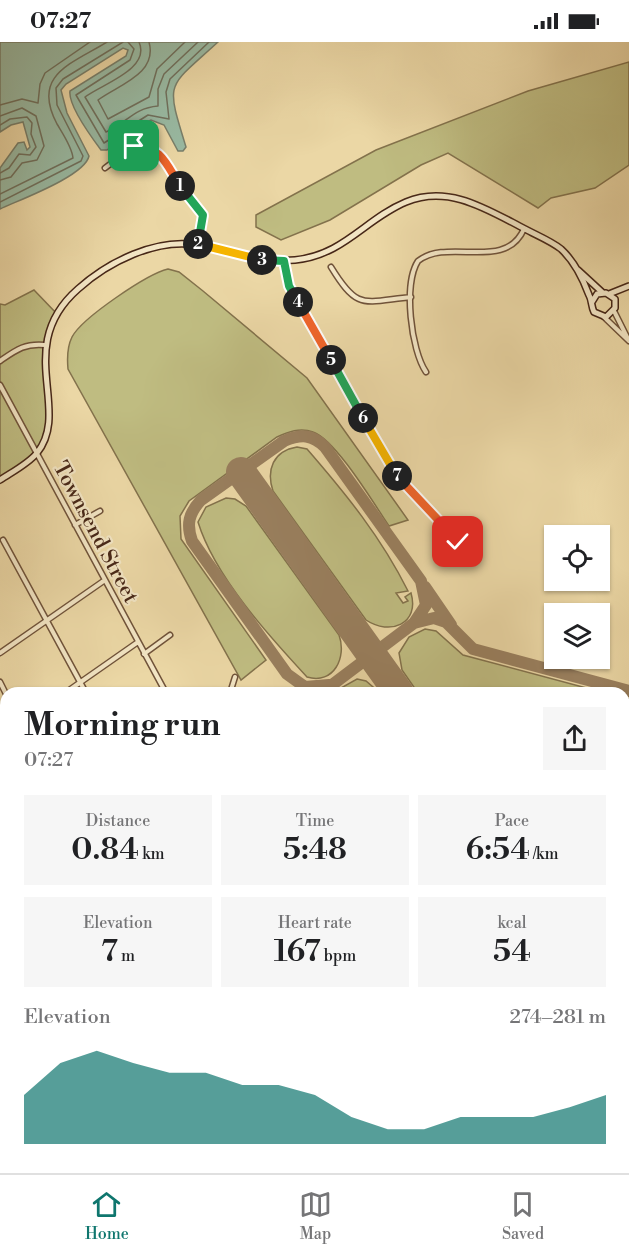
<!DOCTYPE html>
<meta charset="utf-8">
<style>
:root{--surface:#fff;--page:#f6f6f6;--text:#202124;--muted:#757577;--line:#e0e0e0;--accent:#0f766e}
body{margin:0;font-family:"Libre Bodoni",serif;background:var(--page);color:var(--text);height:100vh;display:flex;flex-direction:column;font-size:22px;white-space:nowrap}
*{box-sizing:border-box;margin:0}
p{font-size:20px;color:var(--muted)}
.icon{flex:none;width:33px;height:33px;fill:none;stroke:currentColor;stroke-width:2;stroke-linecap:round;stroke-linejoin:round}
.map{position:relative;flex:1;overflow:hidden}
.drawer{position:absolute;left:0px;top:645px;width:630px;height:486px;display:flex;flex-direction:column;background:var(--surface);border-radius:18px 18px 0 0;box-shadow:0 2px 4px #0004}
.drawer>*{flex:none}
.tools{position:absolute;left:544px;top:483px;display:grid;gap:12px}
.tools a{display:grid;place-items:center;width:66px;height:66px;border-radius:0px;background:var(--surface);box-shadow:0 2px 4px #0004;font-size:30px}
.pin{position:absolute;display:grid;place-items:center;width:51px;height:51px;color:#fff;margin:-26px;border-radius:12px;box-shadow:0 3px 9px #0006}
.km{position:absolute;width:30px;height:30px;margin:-15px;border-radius:50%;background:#222;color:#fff;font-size:16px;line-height:30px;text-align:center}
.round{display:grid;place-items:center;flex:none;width:63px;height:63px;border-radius:0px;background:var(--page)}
.summary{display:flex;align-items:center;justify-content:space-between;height:102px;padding:0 24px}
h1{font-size:33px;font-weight:600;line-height:45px}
.stats{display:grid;grid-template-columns:repeat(3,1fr);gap:9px;height:102px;padding:6px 24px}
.stats div{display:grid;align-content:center;border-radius:0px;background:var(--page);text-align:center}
.stats b{font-size:30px;font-weight:600}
.stats small{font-size:16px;font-weight:400}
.stats p{font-size:16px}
.chart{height:168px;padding:12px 24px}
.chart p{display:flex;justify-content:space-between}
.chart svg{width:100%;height:108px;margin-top:6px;fill:var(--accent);opacity:.7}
.status{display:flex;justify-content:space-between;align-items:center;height:42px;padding:0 30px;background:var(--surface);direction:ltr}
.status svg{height:16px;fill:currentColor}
.tabs{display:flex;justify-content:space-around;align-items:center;height:84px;border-top:2px solid var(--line);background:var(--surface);font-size:16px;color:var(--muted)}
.tabs a{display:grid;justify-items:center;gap:3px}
.tabs .on{color:var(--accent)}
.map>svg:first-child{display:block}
</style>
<div class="status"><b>07:27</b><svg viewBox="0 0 49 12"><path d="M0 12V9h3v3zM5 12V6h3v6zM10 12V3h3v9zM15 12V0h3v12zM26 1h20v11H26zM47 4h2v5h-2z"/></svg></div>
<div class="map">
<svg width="629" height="1131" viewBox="0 0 629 1131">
<rect width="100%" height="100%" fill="#ebd7a5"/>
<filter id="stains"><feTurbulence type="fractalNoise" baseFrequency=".00333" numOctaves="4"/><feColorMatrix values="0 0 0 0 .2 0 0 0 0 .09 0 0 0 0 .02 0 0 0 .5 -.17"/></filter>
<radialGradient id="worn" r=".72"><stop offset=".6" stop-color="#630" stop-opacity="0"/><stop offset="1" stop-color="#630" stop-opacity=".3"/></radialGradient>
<path fill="#bfbc81" stroke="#83724c" stroke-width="1.5" d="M629 20V123L595 146 551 156 538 166 448 111 421 123 330 178 281 198 256 185V173L376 108 528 49Z
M168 227 179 230 203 249 307 336 408 478 389 484C374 462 336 398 313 390 300 385 288 390 277 395L189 459 180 474 181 497 266 618 241 638 68 327C67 316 67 305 72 295 82 276 147 232 168 227Z
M34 248 57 272 45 303 49 381 36 412 0 436V262L5 263Z
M297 405 307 407C346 452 381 495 408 549L396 551 403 561 408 559 405 555 411 551C420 582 390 594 366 578L273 449C266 428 273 409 297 405Z
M226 456 235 457 246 464 339 593C347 615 334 643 307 635 269 594 215 535 198 480L206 465Z
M425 587 436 589 463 613 605 651H418L402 628 399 611 409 595Z
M357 637 366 639 380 651H332Z
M624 656 629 657 628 925H624Z
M624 993 629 1000V1092L624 1089Z
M195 1125H263L255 1131H200Z"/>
<path fill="#99baa3" stroke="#787f6b" stroke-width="1.5" d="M0 0H218C167 47 165 37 186 105L183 109H178L164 83 151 78 139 83 107 108H101C92 96 68 63 70 49L126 14 128 8 123 6 66 42 61 48 67 71 89 114C85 134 19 158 0 167V126L18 101 24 100 27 108 30 105 23 80 11 83 0 90Z"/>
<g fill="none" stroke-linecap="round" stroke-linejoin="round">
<path stroke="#70705d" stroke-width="1.5" d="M128 0 134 7 130 18 76 53 104 101 148 73 169 77 166 50 170 37 209 0
M139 0C151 27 102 42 85 55L106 90C126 82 133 66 158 64V47L164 32 198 0
M149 0C158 32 118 43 98 58L108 77 149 55 157 27 185 0
M0 63 22 57 38 61 40 42 45 31 90 0
M0 74 22 66 36 74 44 104 37 118 22 121 11 135 0 138
M0 83 10 77 27 75 32 81 31 92 36 105 30 113 19 112 9 126 0 131
M0 152 73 116C72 105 63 92 57 82 31 33 71 22 107 0
M0 160 81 119 83 114 57 63 56 46 63 37 123 0"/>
<path stroke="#997f5e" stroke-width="12" d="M425 545 451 583
M329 643 305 645 287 632 192 499C186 482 189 471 201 458L284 399C301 392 312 392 325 405L421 539 426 563 414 581
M324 649 414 581 434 576 446 580 473 607 629 649
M624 946 629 942
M624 1107 629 1114
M536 1125 540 1131
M518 1131 528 1125"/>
<path stroke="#997f5e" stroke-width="30" d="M241 430 399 651
M624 968 629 975"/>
<g stroke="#70533a" stroke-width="7">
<path id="minor" d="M105 126 134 104C163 103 166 125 180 145 186 153 198 161 202 170 206 178 200 194 198 203
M284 219 289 244 389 423 461 503
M331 225C358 269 363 260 411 255
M614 269 628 297
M604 275 629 299
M0 319C16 308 25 301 45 303
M426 330C411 308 403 242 418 219 449 195 505 230 524 187
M0 343 166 651
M75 483 100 469
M3 498 86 651
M0 611 105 538
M144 612 170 593
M0 640 6 652
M65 651 138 600
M230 651 235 635
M0 698 6 693
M0 788 6 783
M0 796 6 804
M0 860 6 869
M0 900 6 896
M0 923 6 931
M0 1013 6 1009
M192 1125 196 1131
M0 1131 8 1125
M268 1131 276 1125"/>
</g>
<g stroke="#70533a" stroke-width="8">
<path id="tertiary" d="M0 1088 6 1091
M77 1125 90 1131"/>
</g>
<g stroke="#472717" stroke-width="8">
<path id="secondary" d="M578 228 603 251
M609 252 629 244
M0 438C12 430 28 422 37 411 72 368 13 304 78 247 108 220 156 196 197 203 232 208 259 221 295 218 344 213 365 177 406 160 449 142 488 168 525 187 536 193 551 199 561 207 573 218 583 237 589 253 592 258 591 264 594 270L606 275 615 266V257L606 251 597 252 592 260"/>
</g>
<use href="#minor" stroke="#f2e5c4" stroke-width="4"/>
<use href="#tertiary" stroke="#f2e5c4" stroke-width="5"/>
<use href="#secondary" stroke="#f2e5c4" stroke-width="5"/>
<g stroke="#472717" stroke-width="4">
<path id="rail" d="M0 1107 6 1110
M50 1125 63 1131"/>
</g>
<use href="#rail" stroke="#f2e5c4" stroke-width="1.5" stroke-dasharray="4.5" stroke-linecap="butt"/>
</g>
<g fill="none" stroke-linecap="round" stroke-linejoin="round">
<g stroke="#fff" stroke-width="12">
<path id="split-1" d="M134 104C162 104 167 124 180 144"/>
</g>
<g stroke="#fff" stroke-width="12">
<path id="split-2" d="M180 144 203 173 198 202"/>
</g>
<g stroke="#fff" stroke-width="12">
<path id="split-3" d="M198 202 262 218"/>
</g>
<g stroke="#fff" stroke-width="12">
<path id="split-4" d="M262 218 284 219 289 244 298 260"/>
</g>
<g stroke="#fff" stroke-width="12">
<path id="split-5" d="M298 260 331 318"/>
</g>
<g stroke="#fff" stroke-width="12">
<path id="split-6" d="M331 318 363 376"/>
</g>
<g stroke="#fff" stroke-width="12">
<path id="split-7" d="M363 376 397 434"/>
</g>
<g stroke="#fff" stroke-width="12">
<path id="split-8" d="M397 434 442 482"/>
</g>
<g stroke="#fff" stroke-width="12">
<path id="split-9" d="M442 482 458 500"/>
</g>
<use href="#split-1" stroke="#f0652b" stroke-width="8"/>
<use href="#split-2" stroke="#22a559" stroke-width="8"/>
<use href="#split-3" stroke="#f5b400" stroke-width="8"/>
<use href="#split-4" stroke="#22a559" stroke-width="8"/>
<use href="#split-5" stroke="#f0652b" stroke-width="8"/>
<use href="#split-6" stroke="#22a559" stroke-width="8"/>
<use href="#split-7" stroke="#f5b400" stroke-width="8"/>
<use href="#split-8" stroke="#f0652b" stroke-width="8"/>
<use href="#split-9" stroke="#f5b400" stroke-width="8"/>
</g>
<g text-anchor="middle" stroke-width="4.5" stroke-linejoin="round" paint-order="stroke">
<g font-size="21" fill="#472717" stroke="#f2e5c4">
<text transform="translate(96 490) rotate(62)" y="7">Townsend Street</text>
</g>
</g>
<rect width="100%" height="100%" filter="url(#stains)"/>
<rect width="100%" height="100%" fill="url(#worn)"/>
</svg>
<div class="tools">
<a><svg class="icon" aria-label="locate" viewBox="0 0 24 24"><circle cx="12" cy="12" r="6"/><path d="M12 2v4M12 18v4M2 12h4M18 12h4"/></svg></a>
<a><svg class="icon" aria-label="layers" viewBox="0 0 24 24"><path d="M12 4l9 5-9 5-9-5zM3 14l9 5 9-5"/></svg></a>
</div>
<div class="pin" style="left:134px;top:104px;background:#1e9e55"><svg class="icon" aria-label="arrive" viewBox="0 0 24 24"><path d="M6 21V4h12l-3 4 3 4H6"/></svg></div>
<div class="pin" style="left:458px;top:500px;background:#d93025"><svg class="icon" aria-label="check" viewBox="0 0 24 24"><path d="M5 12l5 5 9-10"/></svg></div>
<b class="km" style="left:180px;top:144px">1</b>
<b class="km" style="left:198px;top:202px">2</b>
<b class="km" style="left:262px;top:218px">3</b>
<b class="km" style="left:298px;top:260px">4</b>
<b class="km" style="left:331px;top:318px">5</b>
<b class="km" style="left:363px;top:376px">6</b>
<b class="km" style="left:397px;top:434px">7</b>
<section class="drawer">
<div class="summary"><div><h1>Morning run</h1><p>07:27</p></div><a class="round"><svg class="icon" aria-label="share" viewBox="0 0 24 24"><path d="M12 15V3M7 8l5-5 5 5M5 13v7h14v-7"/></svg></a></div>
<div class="stats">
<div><p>Distance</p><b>0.84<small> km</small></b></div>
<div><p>Time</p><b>5:48</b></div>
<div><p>Pace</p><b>6:54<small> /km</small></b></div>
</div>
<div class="stats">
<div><p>Elevation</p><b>7<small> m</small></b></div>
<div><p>Heart rate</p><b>167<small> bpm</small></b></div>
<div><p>kcal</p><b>54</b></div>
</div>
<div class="chart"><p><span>Elevation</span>274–281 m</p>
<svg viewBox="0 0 160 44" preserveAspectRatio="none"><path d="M0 44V24L10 11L20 6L30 11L40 15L50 15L60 20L70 20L80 24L90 33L100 38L110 38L120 33L130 33L140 33L150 29L160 24V44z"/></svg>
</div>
</section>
</div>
<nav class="tabs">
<a class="on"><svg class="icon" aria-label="home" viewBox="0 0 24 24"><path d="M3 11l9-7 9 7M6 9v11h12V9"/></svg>Home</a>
<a><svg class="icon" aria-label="map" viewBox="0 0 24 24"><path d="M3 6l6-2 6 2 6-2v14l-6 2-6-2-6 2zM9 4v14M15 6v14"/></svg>Map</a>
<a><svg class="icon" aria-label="saved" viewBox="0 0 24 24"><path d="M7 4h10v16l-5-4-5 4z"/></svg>Saved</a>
</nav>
